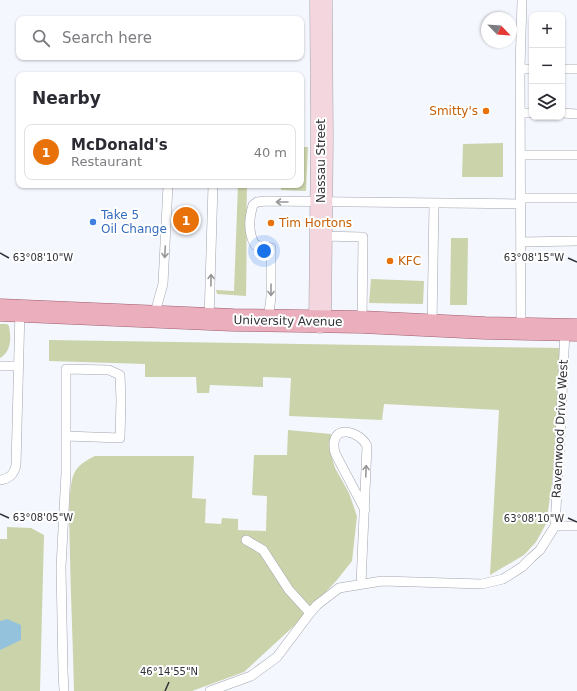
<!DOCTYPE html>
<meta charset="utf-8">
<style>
body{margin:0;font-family:"DejaVu Sans",sans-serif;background:#f2f2f3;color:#2b2b33}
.controls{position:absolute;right:12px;top:12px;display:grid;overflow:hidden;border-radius:8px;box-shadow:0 1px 3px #0004}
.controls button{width:36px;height:36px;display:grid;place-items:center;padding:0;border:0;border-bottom:1px solid #e1e1e2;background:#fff;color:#2b2b33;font:20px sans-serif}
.compass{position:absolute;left:481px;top:12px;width:36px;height:36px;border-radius:50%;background:#fff;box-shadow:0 1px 3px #0004;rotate:115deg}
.you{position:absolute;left:264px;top:251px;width:14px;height:14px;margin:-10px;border:3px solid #fff;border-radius:50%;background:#1a73e8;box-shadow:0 0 0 6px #1a73e833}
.badge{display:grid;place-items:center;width:26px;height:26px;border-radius:50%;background:#0b8043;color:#fff;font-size:13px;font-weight:700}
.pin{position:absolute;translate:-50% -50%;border:2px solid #fff;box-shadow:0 1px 4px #0006}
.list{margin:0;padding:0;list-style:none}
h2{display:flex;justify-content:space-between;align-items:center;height:52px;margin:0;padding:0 16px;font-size:17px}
h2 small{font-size:13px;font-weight:400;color:#7c7c81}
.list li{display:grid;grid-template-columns:26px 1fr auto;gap:12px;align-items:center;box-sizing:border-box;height:56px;margin:0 8px 8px;padding:0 8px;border:1px solid #e1e1e2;border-radius:8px}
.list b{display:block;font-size:15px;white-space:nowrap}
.list p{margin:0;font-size:13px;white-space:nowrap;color:#7c7c81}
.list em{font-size:13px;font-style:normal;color:#7c7c81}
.icon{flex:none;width:22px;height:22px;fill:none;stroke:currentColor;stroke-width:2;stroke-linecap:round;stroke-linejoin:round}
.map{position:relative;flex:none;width:577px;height:691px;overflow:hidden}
.search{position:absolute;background:#fff;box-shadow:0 1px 3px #0004;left:16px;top:16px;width:288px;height:44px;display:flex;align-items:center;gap:10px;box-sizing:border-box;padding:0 14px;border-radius:8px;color:#7c7c81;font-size:15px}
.panel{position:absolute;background:#fff;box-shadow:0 1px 3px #0004;left:16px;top:72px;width:288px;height:116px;border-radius:8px}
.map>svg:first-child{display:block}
.green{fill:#cbd3ab}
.water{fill:#94c2dc}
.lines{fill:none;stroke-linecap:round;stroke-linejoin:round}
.lane-casing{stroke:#a1a4ae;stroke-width:10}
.secondary-casing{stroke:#a1a4ae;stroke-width:23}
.primary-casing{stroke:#a05f70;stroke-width:23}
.lane{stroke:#fff;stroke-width:9}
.secondary{stroke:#f4d6de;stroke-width:22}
.primary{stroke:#eaaebc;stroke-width:22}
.oneway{stroke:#98989a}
.ticks{fill:none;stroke:#303136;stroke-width:1.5}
.food-dot{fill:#e8710a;stroke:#fff;stroke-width:1.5}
.shop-dot{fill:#3f7fe0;stroke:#fff;stroke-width:1.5}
.labels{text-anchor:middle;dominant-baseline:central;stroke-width:4;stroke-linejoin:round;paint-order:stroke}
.food-label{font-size:12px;fill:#c56008;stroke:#fff;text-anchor:start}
.street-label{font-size:12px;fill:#303136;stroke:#fff}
.shop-label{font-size:12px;fill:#366cbe;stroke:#fff;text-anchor:start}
.ticks-label{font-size:10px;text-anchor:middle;fill:#303136;stroke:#fff;stroke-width:4;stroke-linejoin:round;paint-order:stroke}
</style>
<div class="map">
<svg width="577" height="691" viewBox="0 0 577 691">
<rect width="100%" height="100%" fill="#f5f7fe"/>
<!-- green -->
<path class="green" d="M 503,143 L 503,177 L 462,177 L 463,144 Z
M 301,147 L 308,147 L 306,191 L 281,190 L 281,185 L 301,185 Z
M 238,185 L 247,185 C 246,222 247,259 246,296 L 217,294 L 216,290 L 234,291 Z
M 451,238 L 468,238 L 467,305 L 450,305 Z
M 371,279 L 424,281 L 423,304 L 369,303 Z
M 0,324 L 7,324 L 9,326 C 11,337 12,351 0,358 Z
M 49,340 L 562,348 L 552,484 L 546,524 L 536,542 L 524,555 L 490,575 L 499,410 L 384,404 L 382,420 L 289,416 L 291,378 L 263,377 L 263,387 L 210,385 L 209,393 L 197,393 L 196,377 L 145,377 L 145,364 L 49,361 Z
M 288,430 L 331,434 L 330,451 L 335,468 L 349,493 L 357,516 L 352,561 L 337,580 L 295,625 L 244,672 L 192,691 L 74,691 C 73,647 71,603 70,559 C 70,536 67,497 73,476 C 77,465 85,461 95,456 L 194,456 L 192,498 L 206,499 L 205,523 L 221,524 L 222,518 L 238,519 L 238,530 L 266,531 L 267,496 L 252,495 L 254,455 L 287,455 Z
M 7,527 L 31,528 L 44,535 L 40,691 L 0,691 L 0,539 L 7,539 Z"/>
<!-- water -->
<path class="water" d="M 7,619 L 21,625 L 21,640 L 0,650 L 0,621 Z"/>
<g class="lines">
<!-- lane casing -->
<g class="lane-casing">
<path id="lane" d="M 520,69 L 522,0
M 562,69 L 577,69
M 520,113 L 532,113
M 562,113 L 577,114
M 520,155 L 577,155
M 521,198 L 577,198
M 321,236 L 363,237 L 362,322
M 521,242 L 577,241
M 154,316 L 163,284 L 168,185
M 209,319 L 213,185
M 268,321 L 271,297 L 271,248 L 255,245 C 248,233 249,218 253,205 L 257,202 L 266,201 L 521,204
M 432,326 L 434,203
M 521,329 L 520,69 L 532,69
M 0,366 L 19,366
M 0,480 C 10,479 14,474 16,465 L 20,310
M 555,526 L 577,526
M 246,540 L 263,550 L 289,590 L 310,613
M 361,584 L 367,446 C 360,431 333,424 334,446 C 334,449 335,453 336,455 L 365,510
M 64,691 L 63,672 L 61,567 L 66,473 L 66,369 L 109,370 L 120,375 L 121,400 L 120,438 L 66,436
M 210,691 L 251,676 L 277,657 L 310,613 L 317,605 L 339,588 L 382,581 L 482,584 L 503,579 L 522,567 L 531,558 L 540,550 L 555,526 L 560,440 L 565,330"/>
</g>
<!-- secondary casing -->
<g class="secondary-casing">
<path id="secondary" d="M 320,322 L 322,138 L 321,0"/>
</g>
<!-- primary casing -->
<g class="primary-casing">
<path id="primary" d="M 0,310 L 233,320 L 362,322 L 485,328 L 577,330"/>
</g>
<!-- lane -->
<use href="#lane" class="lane"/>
<!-- secondary -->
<use href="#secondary" class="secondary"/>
<!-- primary -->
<use href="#primary" class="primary"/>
</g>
<!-- one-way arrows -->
<defs><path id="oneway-shaft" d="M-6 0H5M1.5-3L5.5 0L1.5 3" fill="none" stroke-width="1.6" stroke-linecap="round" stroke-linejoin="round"/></defs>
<g class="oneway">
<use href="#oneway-shaft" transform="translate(282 202) rotate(-180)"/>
<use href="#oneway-shaft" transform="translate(165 252) rotate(93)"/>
<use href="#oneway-shaft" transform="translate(211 280) rotate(-89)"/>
<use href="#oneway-shaft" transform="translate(271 290) rotate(90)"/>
<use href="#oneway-shaft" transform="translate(366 471) rotate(-88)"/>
</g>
<!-- ticks -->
<path class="ticks" d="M 0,253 L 9,258M 568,258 L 577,262M 0,514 L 9,518M 568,518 L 577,522M 165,691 L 169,682"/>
<!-- markers -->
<g class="food-dot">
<circle cx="486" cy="111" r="4"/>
<circle cx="271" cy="223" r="4"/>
<circle cx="390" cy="261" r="4"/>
</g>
<circle class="shop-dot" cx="93" cy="222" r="4"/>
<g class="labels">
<!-- food labels -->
<g class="food-label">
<text x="478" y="111" text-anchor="end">Smitty's</text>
<text x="279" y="223">Tim Hortons</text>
<text x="398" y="261">KFC</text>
</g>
<!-- street labels -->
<g class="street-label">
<text transform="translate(321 161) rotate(-90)">Nassau Street</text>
<text transform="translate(288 321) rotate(1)">University Avenue</text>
<text transform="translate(560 429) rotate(-87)">Ravenwood Drive West</text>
</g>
<!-- shop labels -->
<g class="shop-label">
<text x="101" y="215">Take 5<tspan x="101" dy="14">Oil Change</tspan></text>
</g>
</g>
<g class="ticks-label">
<text x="43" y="261">63°08'10"W</text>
<text x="534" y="261">63°08'15"W</text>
<text x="43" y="521">63°08'05"W</text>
<text x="534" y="522">63°08'10"W</text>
<text x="169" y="675">46°14'55"N</text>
</g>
</svg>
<div class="controls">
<button>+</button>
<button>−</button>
<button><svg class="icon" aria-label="layers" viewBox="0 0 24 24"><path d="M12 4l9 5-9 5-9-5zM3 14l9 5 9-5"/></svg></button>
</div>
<svg class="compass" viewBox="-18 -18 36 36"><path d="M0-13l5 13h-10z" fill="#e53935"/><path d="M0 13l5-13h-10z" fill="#7c7c81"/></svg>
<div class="you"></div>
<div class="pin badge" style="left:186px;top:220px;background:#e8710a">1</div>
<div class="search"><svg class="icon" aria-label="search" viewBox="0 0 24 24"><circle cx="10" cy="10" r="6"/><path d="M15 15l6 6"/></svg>Search here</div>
<section class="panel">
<h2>Nearby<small></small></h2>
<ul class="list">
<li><span class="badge" style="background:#e8710a">1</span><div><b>McDonald's</b><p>Restaurant</p></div><em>40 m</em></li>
</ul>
</section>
</div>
